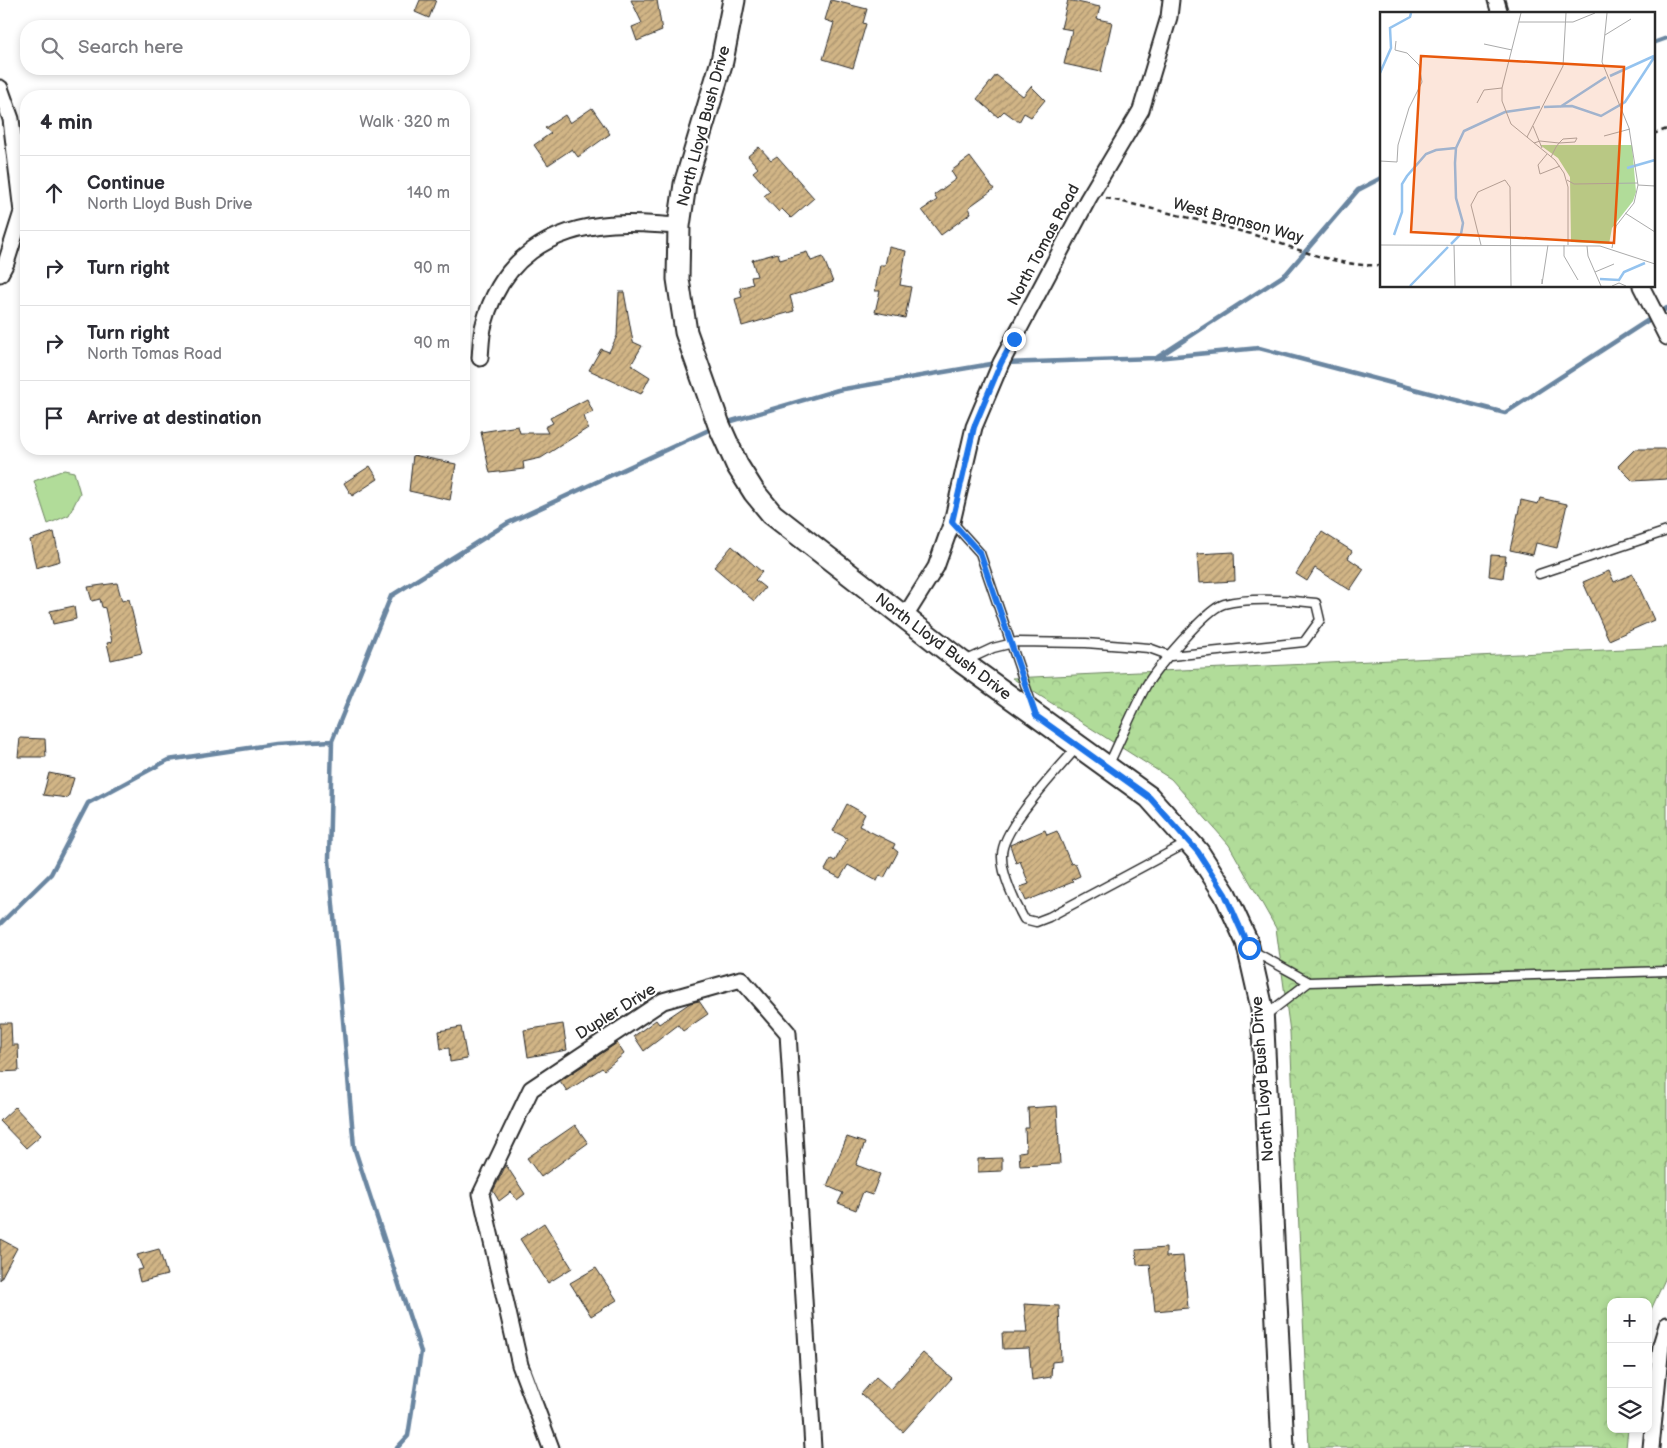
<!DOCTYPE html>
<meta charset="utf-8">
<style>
body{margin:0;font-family:"Balsamiq Sans",sans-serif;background:#f2f2f3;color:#2b2b33}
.controls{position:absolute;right:15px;bottom:15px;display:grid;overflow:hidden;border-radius:10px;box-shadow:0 2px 8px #0003}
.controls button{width:45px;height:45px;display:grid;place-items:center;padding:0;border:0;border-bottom:1px solid #e1e1e2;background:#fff;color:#2b2b33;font:25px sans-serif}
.stop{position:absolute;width:15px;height:15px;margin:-11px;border:4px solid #1a73e8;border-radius:50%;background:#fff}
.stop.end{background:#1a73e8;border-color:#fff;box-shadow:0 1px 5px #0008}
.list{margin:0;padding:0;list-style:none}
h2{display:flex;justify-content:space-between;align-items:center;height:65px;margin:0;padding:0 20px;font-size:21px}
h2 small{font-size:16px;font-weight:400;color:#7c7c81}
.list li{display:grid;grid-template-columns:32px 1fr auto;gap:15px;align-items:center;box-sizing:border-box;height:75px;padding:0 20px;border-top:1px solid #e1e1e2}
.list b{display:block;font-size:19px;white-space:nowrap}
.list p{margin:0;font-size:16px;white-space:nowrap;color:#7c7c81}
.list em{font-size:16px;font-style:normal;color:#7c7c81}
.icon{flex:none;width:28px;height:28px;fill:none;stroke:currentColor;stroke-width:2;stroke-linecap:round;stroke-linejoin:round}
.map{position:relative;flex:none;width:1667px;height:1448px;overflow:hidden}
.search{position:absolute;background:#fff;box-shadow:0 2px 8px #0003;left:20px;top:20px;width:450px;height:55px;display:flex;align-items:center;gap:12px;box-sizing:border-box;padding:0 18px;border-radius:20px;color:#7c7c81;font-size:19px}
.panel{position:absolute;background:#fff;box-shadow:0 2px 8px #0003;left:20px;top:90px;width:450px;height:365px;border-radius:20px}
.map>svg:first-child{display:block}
.park{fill:url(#park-crowns);stroke:#6e8462}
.garden{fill:#b1dc99;stroke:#6e8462}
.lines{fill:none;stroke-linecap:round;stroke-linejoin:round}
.stream{stroke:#6a86a1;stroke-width:4.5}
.building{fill:url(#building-hatch);stroke:#2b2b2b}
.lane-casing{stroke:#2b2b2b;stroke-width:11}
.street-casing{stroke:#2b2b2b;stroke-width:19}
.secondary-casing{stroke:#2b2b2b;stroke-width:25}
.path{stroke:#2b2b2b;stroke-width:2.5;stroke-dasharray:5 4;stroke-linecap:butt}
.lane{stroke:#fff;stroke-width:8}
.street{stroke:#fff;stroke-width:15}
.secondary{stroke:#fff;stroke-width:21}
.route{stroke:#1a73e8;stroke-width:6}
.labels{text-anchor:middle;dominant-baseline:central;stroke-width:4;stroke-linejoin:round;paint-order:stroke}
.street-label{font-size:16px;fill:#2b2b2b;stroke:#fff}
.inset-river{fill:none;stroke:#94c3ef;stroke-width:2.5}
.inset-road{fill:none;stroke:#aaa;stroke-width:1}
.view{fill:#e8590c;fill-opacity:0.15;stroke:#e8590c;stroke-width:2.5}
.inset-edge{fill:none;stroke:#2b2b2b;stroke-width:2.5}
</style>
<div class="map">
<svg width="1667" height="1448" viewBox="0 0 1667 1448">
<defs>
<pattern id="park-crowns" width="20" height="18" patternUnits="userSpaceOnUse" patternTransform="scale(1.25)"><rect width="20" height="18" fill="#b1dc99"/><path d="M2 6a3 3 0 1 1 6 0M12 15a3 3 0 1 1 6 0" fill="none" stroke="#98bd84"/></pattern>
<pattern id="building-hatch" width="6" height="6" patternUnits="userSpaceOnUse" patternTransform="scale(1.25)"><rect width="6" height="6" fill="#d1b586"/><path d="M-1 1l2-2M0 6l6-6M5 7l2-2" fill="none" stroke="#aa936e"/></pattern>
</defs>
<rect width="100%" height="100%" fill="#fff"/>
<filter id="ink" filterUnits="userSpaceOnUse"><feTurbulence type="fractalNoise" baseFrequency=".02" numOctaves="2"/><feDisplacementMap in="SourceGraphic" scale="10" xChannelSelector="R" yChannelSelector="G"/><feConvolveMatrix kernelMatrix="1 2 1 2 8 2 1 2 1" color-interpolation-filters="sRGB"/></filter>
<g filter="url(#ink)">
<!-- park -->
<path class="park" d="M 1667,647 L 1667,1275 L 1648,1316 L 1648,1302 L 1611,1302 L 1611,1429 L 1628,1429 L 1626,1448 L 1309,1448 L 1290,1032 L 1276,928 L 1229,845 L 1171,779 L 1012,678 Z"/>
<!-- garden -->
<path class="garden" d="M 64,470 L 74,472 L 80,493 L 69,515 L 48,524 L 34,481 Z"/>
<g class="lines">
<!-- stream -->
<path class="stream" d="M 1653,43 L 1667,38
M 1158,357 L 1286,274 L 1358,190 L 1381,178
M 1005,363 L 1156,358 L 1259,348 L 1505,413 L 1667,308
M 725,423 L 838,390 L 997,363
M 0,924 L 51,874 L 88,803 L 168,760 L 275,744 L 332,741
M 397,1448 L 408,1436 L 421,1352 L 354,1147 L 329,859 L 332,741 L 391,596 L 508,523 L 713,428"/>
</g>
<!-- building -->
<path class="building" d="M 420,0 L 436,0 L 429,18 L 415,12 Z
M 631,0 L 657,0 L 662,31 L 637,41 L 632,27 L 642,23 Z
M 831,0 L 867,9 L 863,23 L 866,24 L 853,68 L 823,59 L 834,23 L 825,20 Z
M 1068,0 L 1100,7 L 1097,19 L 1112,22 L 1101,72 L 1064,64 L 1072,30 L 1061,28 Z
M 996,75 L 1023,96 L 1031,86 L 1045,100 L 1031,117 L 1024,113 L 1019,122 L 1004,111 L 998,117 L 977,99 Z
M 592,108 L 610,134 L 578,157 L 572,149 L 548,165 L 534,145 L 551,133 L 545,128 L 565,115 L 570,123 Z
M 759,147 L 771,160 L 777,156 L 814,198 L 791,218 L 782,209 L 779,212 L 764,196 L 770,191 L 753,172 L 758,168 L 748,156 Z
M 970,157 L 994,189 L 969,207 L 971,213 L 941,235 L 922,210 L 937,200 L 934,195 L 956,179 L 951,171 Z
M 889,247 L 906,251 L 900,285 L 911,287 L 905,318 L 875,312 L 880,291 L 875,291 L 880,265 L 885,265 Z
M 807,252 L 811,261 L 823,257 L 833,282 L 790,296 L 794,311 L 742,326 L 735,299 L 742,297 L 740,288 L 753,284 L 751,277 L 757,276 L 752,260 L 778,253 L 780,260 Z
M 619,292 L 624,292 L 633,342 L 642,346 L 631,365 L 650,377 L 641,394 L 589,370 L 601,349 L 609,352 L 617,336 Z
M 587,399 L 593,412 L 584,416 L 588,428 L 541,458 L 523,462 L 524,469 L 490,473 L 481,432 L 518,426 L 520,433 L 548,433 L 545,427 L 553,423 L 550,418 Z
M 1635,449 L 1667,449 L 1667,479 L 1633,481 L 1618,466 Z
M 413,455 L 456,464 L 450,500 L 409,491 Z
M 370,466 L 378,479 L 352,496 L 344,483 Z
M 1540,498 L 1567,504 L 1557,548 L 1536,543 L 1533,555 L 1510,550 L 1521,500 L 1538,504 Z
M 54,532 L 60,561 L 36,568 L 30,540 Z
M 1322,532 L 1352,551 L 1348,558 L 1364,569 L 1350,590 L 1315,568 L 1307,581 L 1296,574 Z
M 732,546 L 762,572 L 755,580 L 765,588 L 754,601 L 714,567 Z
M 1234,552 L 1235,581 L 1199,583 L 1197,554 Z
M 1491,555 L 1506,556 L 1503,578 L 1489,576 Z
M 1609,571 L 1614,582 L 1633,574 L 1654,620 L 1609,640 L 1583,582 Z
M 117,583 L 122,601 L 129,599 L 142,653 L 111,660 L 107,643 L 112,642 L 105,608 L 102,607 L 100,599 L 92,601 L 88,587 Z
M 74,606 L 76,619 L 53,624 L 50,611 Z
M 20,738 L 45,739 L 46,757 L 18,757 Z
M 49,773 L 74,778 L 68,798 L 43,795 Z
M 847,804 L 865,814 L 859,826 L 895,844 L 893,848 L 898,852 L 884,878 L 880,875 L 877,881 L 848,865 L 840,878 L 825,870 L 831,859 L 835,861 L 847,838 L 833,831 Z
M 1045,830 L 1047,835 L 1057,831 L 1071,864 L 1075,863 L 1080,876 L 1071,880 L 1073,882 L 1026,901 L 1020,887 L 1029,884 L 1020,861 L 1016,863 L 1010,845 Z
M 699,1001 L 708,1014 L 683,1031 L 678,1025 L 644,1051 L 634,1036 L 656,1020 L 659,1024 L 690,1003 Z
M 0,1023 L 11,1023 L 12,1045 L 18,1045 L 19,1071 L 0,1072 Z
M 563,1024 L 567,1050 L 528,1057 L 524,1030 Z
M 461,1027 L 467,1059 L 450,1062 L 449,1048 L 441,1049 L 439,1031 Z
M 617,1043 L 624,1054 L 604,1070 L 602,1068 L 567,1091 L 560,1081 Z
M 1057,1106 L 1060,1164 L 1020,1166 L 1019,1152 L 1026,1151 L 1025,1128 L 1029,1128 L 1028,1108 Z
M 15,1107 L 41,1135 L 26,1148 L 0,1121 Z
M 575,1125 L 588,1143 L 541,1177 L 527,1158 Z
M 847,1137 L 865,1143 L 856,1165 L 880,1174 L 872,1195 L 863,1192 L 856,1210 L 838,1203 L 843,1193 L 827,1186 Z
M 1002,1158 L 1002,1171 L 978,1172 L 978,1159 Z
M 506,1165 L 525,1194 L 517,1200 L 511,1192 L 499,1201 L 493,1191 Z
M 544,1223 L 572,1268 L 548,1283 L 520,1239 Z
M 0,1239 L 17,1248 L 0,1280 Z
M 1166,1248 L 1166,1257 L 1183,1256 L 1188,1308 L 1155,1311 L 1150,1264 L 1137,1265 L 1136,1250 Z
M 159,1249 L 167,1275 L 140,1282 L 137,1270 L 143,1269 L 137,1255 Z
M 596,1268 L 617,1300 L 591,1316 L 570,1283 Z
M 1024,1304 L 1059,1306 L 1061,1361 L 1052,1362 L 1051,1377 L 1032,1380 L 1029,1348 L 1003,1349 L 1002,1333 L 1027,1333 Z
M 923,1353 L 952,1378 L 903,1432 L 861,1394 L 876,1377 L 890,1389 Z"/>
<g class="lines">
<!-- lane casing -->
<g class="lane-casing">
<path id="lane" d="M 952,522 L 980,553 L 1032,705
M 1539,574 L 1667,531
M 965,661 L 993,648 L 1017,642 L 1086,643 L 1149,648 L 1171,656 L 1304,642 L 1320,620 L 1316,603 C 1290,600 1250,597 1224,604 C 1206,609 1156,669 1146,686 C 1132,712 1121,739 1108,766
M 1078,746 C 1059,769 1002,827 1002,855 C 1001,873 1015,903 1024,919 L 1036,922 L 1049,917 L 1187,843
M 1253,951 L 1309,982 L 1667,971
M 1266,1015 L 1309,982"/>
</g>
<!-- street casing -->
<g class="street-casing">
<path id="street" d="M 1496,0 L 1500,14
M 0,88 L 11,119 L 22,212 L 6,263 L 0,274
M 1641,286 L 1667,337
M 480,358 C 481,347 481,334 484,324 C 501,259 550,228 613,224 C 635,222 657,225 679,226
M 904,618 L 936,567 L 952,522 L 974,427 L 1001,363 L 1088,199 L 1141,110 L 1169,17 L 1171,0
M 551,1448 L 520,1365 L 481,1194 L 531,1089 L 663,1001 L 741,979 L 788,1033 L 813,1448
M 1651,1448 L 1661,1345 L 1667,1325"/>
</g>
<!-- secondary casing -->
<g class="secondary-casing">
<path id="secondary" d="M 734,0 L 722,61 L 685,184 L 679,226 L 678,279 L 686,332 L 719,425 L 737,465 L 754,492 L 772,514 L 962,662 L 1149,797 L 1198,852 L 1225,894 L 1247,942 L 1262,1008 L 1283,1448"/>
</g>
<!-- path -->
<path class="path" d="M 1653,134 L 1667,129
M 1106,198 C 1154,209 1203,221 1251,234 C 1292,246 1337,268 1381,265"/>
<!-- lane -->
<use href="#lane" class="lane"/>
<!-- street -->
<use href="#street" class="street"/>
<!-- secondary -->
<use href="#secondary" class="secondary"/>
</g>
</g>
<g class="lines" filter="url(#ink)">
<!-- route -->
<path class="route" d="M 1014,339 L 1001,363 L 974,427 L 952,522 L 980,553 L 1036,716 L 1149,797 L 1198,852 L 1225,894 L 1249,948"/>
</g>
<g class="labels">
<!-- street labels -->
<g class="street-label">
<text transform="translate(704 126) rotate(-75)">North Lloyd Bush Drive</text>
<text transform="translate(1238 221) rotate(15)">West Branson Way</text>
<text transform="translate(1044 245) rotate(-62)">North Tomas Road</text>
<text transform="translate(943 647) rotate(37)">North Lloyd Bush Drive</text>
<text transform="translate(616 1012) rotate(-32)">Dupler Drive</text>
<text transform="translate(1263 1079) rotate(-94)">North Lloyd Bush Drive</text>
</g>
</g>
<!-- overview -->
<g transform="translate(1380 12)">
<rect width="275" height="275" fill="#fff"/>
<path d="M 160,133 L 252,133 L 256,180 L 253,189 L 232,216 L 229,232 L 191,230 L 190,165 L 178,146 Z" fill="#b1dc99"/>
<path class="inset-river" d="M 0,61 L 11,36 L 10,16 L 30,5 L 31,1M 230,64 L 274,44M 164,95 L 192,94 L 221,104 L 245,90 L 275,44M 180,95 L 226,65M 247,156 L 275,148M 14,223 L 22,200 L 22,172 L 27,164 L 46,142 L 56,138 L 76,136M 71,232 L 81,222 L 83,211 L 76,186 L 75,151 L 76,136 L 84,119 L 125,100 L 160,95M 220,267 L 239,268 L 244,260 L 265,251M 30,274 L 68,235"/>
<path class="inset-road" d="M 141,1 L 122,76 L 122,89 L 131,112 L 175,148 L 184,161 L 188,175 L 188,233M 227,1 L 222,50 L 249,116 L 258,173 L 254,191 L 236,214 L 232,236M 139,10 L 193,10 L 215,1M 225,23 L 251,7M 104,32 L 132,38M 97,91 L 104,78 L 122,76M 153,114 L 162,136M 224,124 L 250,117M 147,125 L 183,54 L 186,1M 154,131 L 160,129 L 179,131 L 195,130 L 197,126 L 183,127 L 179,131 L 176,135 L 171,145M 167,142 L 158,153 L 160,162 L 180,154M 0,149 L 17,150 L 18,133 L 29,96 L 42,70 L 39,53 L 27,41 L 15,38 L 16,29M 187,168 L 194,172 L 258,171M 258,173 L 275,174M 245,201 L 275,220M 0,233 L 220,234 L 275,252M 74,233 L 75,274M 101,233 L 91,193 L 98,180 L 125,168 L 130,175 L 131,274M 184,233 L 184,244 L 198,268M 207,234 L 208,244 L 221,274M 215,260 L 234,252M 162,267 L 162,272 L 168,233M 232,274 L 239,271 L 246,274"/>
<path class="view" d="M 41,44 L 244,55 L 234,231 L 31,220 Z"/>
<rect width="275" height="275" class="inset-edge"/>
</g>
</svg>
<div class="controls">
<button>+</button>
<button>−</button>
<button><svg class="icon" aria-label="layers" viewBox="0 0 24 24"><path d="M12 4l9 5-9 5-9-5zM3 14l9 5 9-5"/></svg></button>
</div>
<div class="stop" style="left:1249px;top:948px"></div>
<div class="stop end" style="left:1014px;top:339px"></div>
<div class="search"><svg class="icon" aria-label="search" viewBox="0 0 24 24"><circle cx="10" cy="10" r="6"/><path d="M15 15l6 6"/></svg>Search here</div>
<section class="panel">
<h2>4 min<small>Walk · 320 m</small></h2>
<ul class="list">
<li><svg class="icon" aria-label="ahead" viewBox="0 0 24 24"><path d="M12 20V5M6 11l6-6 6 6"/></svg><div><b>Continue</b><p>North Lloyd Bush Drive</p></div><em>140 m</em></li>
<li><svg class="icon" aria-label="right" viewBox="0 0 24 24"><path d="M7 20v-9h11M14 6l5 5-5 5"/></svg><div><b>Turn right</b></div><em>90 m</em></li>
<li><svg class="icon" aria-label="right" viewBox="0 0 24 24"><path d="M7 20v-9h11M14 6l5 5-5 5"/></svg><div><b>Turn right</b><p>North Tomas Road</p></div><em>90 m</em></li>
<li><svg class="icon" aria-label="arrive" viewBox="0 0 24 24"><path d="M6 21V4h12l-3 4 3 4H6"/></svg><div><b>Arrive at destination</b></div></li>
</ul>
</section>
</div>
